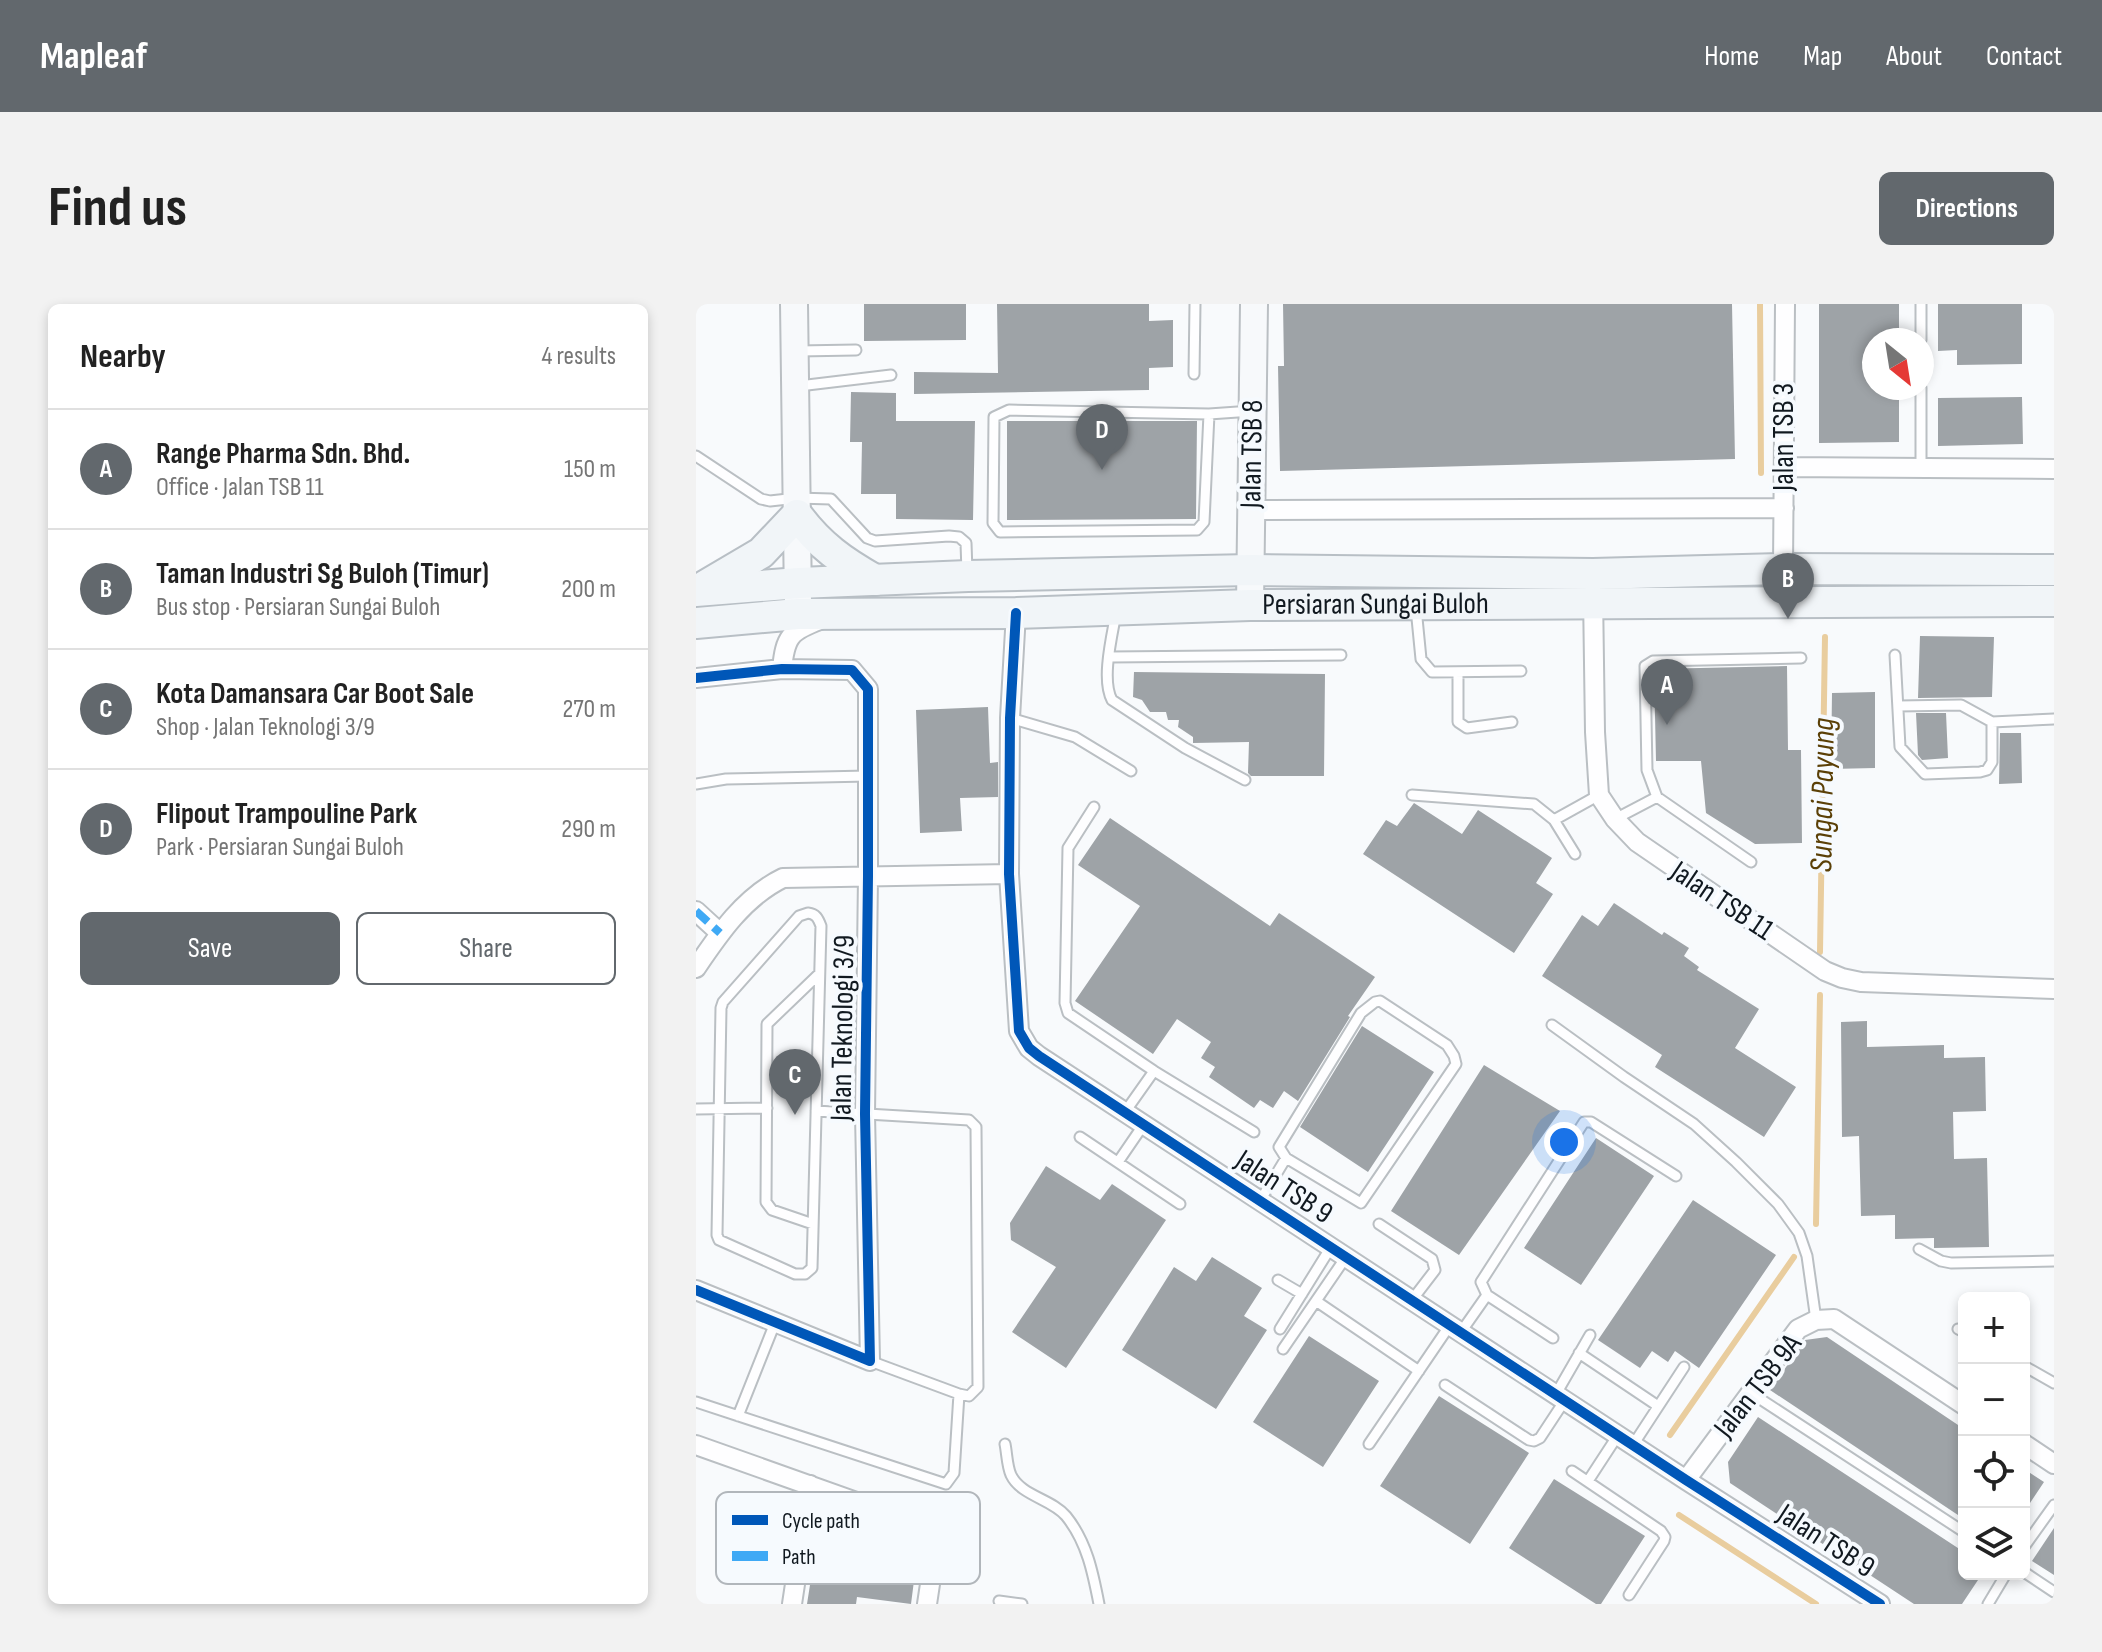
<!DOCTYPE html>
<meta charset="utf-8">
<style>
body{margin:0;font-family:"Sofia Sans Condensed",sans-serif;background:#f2f2f2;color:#222}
.controls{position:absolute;right:24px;bottom:24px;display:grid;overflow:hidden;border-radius:12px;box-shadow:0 4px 12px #0003}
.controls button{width:72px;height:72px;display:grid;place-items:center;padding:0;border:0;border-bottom:2px solid #e0e0e0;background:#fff;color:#222;font:40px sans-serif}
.compass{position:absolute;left:1166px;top:24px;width:72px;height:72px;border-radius:50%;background:#fff;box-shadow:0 4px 12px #0003;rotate:150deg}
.you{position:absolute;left:868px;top:838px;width:28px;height:28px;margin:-20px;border:6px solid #fff;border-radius:50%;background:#1a73e8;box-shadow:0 0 0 12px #1a73e833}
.badge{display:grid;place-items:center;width:52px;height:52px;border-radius:50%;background:#62686d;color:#fff;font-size:26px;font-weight:700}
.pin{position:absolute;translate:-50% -66px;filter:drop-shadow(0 2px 4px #0008)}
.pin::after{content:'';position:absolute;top:42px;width:28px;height:24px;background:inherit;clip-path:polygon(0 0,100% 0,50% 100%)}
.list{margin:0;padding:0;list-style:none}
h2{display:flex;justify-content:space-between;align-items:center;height:104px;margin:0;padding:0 32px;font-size:34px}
h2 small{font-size:26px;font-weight:400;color:#767676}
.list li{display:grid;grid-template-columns:52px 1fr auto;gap:24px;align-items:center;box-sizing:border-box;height:120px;padding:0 32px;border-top:2px solid #e0e0e0}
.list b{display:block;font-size:30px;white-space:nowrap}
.list p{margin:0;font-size:26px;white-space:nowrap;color:#767676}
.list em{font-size:26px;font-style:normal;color:#767676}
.actions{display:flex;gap:16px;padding:24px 32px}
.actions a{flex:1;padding:18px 0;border:2px solid #62686d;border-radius:12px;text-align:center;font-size:28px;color:#62686d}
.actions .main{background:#62686d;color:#fff}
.icon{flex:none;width:44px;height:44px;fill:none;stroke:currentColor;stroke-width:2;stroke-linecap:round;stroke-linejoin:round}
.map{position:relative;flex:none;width:1358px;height:1300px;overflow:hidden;border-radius:12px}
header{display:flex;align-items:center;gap:48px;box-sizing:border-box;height:112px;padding:0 40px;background:#62686d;color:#fff}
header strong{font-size:38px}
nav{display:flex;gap:44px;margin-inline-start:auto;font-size:28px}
.intro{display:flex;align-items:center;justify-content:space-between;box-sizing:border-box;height:192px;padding:0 48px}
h1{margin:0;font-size:56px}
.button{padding:20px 36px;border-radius:12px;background:#62686d;color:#fff;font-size:28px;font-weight:700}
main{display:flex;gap:48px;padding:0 48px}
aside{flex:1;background:#fff;border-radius:12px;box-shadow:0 4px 12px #0003}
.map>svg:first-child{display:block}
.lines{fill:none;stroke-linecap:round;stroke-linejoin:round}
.stream{stroke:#e9cd9e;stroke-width:6}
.building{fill:#9ea3a7}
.lane-casing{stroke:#babfc3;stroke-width:13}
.street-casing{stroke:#babfc3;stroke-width:22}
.secondary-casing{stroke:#babfc3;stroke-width:30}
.primary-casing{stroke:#b8bfc5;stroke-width:34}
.lane{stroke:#fefeff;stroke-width:9}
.street{stroke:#fefeff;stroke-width:18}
.secondary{stroke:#f7f9fb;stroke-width:26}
.primary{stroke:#f1f5f8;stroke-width:30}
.quiet{stroke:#3fa9f5;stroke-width:8;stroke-dasharray:16 8;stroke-linecap:butt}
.cycleway-casing{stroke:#f6fafe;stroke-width:15}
.cycleway{stroke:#0057b8;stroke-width:10}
.labels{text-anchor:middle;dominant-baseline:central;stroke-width:8;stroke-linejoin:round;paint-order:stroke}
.street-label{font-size:30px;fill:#111920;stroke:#f6fafe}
.water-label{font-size:32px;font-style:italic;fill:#5b4007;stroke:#f6fafe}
.key{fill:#f6fafe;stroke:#b1b6bb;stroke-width:2}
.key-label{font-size:22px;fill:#111920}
</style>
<header>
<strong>Mapleaf</strong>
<nav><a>Home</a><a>Map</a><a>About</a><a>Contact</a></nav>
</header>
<div class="intro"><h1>Find us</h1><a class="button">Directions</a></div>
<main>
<aside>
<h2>Nearby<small>4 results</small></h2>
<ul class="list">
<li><span class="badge">A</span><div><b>Range Pharma Sdn. Bhd.</b><p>Office · Jalan TSB 11</p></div><em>150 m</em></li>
<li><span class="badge">B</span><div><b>Taman Industri Sg Buloh (Timur)</b><p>Bus stop · Persiaran Sungai Buloh</p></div><em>200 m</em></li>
<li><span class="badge">C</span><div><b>Kota Damansara Car Boot Sale</b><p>Shop · Jalan Teknologi 3/9</p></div><em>270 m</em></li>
<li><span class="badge">D</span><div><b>Flipout Trampouline Park</b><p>Park · Persiaran Sungai Buloh</p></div><em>290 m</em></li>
</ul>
<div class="actions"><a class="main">Save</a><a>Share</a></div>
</aside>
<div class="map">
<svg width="1358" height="1300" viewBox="0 0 1358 1300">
<rect width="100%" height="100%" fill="#f8fafc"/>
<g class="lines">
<!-- stream -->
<path class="stream" d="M 1064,0 L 1065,169
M 1124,648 L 1129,333
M 1120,920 L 1124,691
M 974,1131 L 1098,953
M 983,1211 L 1120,1300"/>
</g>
<!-- building -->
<path class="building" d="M 168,0 L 270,0 L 270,36 L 168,37 Z
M 301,0 L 453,0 L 453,17 L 477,16 L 477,63 L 453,64 L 453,86 L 218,90 L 218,68 L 302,69 Z
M 587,0 L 1036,0 L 1039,155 L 584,167 L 582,62 L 588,62 Z
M 1123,0 L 1203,0 L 1203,36 L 1178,36 L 1178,84 L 1203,84 L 1203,138 L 1123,139 Z
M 1242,0 L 1326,0 L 1326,60 L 1261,61 L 1261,46 L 1242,47 Z
M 155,88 L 200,89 L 200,117 L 279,117 L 277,216 L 200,215 L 200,190 L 165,190 L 166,138 L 154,138 Z
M 1326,93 L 1327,140 L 1242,142 L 1242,94 Z
M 311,117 L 501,117 L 500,215 L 311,216 Z
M 1224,332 L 1298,333 L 1296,393 L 1222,394 Z
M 1091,362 L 1092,446 L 1105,446 L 1106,539 L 1059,540 L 1010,509 L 1005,457 L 960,457 L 958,365 Z
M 438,368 L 629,370 L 628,472 L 555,472 L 552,469 L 553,438 L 497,439 L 497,433 L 482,423 L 483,416 L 472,416 L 470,408 L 454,408 L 446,396 L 437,393 Z
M 1179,388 L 1179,464 L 1135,465 L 1136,389 Z
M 292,403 L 294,459 L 302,458 L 302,493 L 264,494 L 266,527 L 224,529 L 220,406 Z
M 1220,409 L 1250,409 L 1252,454 L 1226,456 L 1222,451 Z
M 1304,429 L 1325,429 L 1326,479 L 1303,480 Z
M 718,499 L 766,530 L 782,506 L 856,554 L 840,579 L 857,590 L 818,649 L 667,550 L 690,516 L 701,522 Z
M 414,514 L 574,622 L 583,609 L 679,673 L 652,712 L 654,713 L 602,797 L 588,787 L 577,804 L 564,796 L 558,804 L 513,773 L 519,763 L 505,754 L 515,738 L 481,715 L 457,750 L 379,697 L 444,602 L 382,561 Z
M 918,599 L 966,631 L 968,628 L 993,644 L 988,652 L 1003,663 L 1001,666 L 1063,705 L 1039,744 L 1100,783 L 1068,833 L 959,763 L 966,751 L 846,672 L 886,611 L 902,622 Z
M 1171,717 L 1171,743 L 1248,741 L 1248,754 L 1289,753 L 1290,807 L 1257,808 L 1258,855 L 1291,854 L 1293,943 L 1238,944 L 1238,934 L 1199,935 L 1199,911 L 1165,912 L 1163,832 L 1146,833 L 1145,718 Z
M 666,722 L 738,768 L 672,868 L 604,823 Z
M 788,761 L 864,807 L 763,951 L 695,907 Z
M 900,834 L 958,872 L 885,981 L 828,944 Z
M 350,862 L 404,896 L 416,880 L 470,916 L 370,1064 L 316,1028 L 360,963 L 315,936 L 314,919 Z
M 997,896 L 1080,951 L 1003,1064 L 979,1047 L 972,1058 L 956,1047 L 944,1064 L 902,1036 Z
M 516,953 L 566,984 L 548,1012 L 571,1026 L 520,1105 L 426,1046 L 478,963 L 500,977 Z
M 613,1032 L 683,1077 L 627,1163 L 557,1118 Z
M 1131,1033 L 1268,1125 L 1268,1215 L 1074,1086 L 1109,1036 Z
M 743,1092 L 833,1149 L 774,1240 L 684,1182 Z
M 1062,1113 L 1268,1248 L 1268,1270 L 1286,1270 L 1266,1300 L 1218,1300 L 1034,1179 L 1032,1158 Z
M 1328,1165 L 1348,1178 L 1328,1208 Z
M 858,1175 L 949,1232 L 905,1300 L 900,1300 L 813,1244 Z
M 151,1208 L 181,1218 L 178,1233 L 223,1238 L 215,1300 L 161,1293 L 160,1300 L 111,1300 L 119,1249 L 124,1250 L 130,1227 L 148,1228 Z
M 1358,1224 L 1358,1271 L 1336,1257 Z"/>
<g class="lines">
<!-- lane casing -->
<g class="lane-casing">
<path id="lane" d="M 1225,36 L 1225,0
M 102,47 L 160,46
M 498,70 L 499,0
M 103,82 L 195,71
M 513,110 L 508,218 L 501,226 L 304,228 L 297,219 L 298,113 L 313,106 L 513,110 L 556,107
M 0,152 L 65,195 L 74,197 L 101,194 L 135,195 L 171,234 L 179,237 L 253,232 L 263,233 L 270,239 L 271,268
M 1225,164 L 1225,84
M 720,304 L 725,355 L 736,368 L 825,367
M 420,309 C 416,332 405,376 416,396 L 489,444 L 549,476
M 1199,351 L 1204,443 L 1229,470 L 1284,468 L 1291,466 L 1296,458 L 1296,418
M 414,353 L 645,351
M 762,368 L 762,418 L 771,424 L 816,418
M 1202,402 L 1265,401 L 1296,418 L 1358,415
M 314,414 L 379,433 L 435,467
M 0,480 L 30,475 L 172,472
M 716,491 L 838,500 L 858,516 L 879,550
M 398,503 L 372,544 L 369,699 L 372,709 L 458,767 L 558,828
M 919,515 L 961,493
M 858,516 L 903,491
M 1055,558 L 961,493 L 951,466 L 949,362 L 957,357 L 1105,354
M 112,609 C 120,610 122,614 125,622 L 116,964 L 109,970 L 99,970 L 23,936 L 21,931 L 25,704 L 27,698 L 103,612 Z
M 684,697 L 751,741 L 758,752 L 760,760 L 665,899 L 590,854 L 583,843 L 665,709 L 679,698 Z
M 856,721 L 928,773 L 998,820 L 1040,858 L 1082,900 L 1103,929 L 1111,952 L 1120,1016
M 0,805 L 71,804
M 120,807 L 273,816 L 280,823 L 282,1083 L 273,1092 L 263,1090 L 174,1057
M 429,808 L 458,767
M 384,833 L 484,900
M 422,858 L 448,820
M 564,897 L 590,854
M 117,920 L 76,906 L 70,898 L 71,720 L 123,670
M 683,920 L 736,955 L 739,966 L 716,996
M 1223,945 L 1245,957 L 1255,959 L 1358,957
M 582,976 L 606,990
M 620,997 L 723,1067
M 584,1025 L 635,943
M 1262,1025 L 1268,1028
M 765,1028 L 791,991
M 857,1034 L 791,991 L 785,978 L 888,818 L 895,818 L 980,872
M 587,1045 L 650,953
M 883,1049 L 962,1102
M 1328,1062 L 1358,1079
M 749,1081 L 833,1136 L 838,1137 L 844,1134 L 869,1096
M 1055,1089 L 1268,1228
M 860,1090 L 894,1031
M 0,1098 L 250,1180 L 258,1169 L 263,1090
M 42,1112 L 79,1019
M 309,1140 C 311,1150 311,1162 315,1171 C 325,1192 356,1195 370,1212 C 391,1238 397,1269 403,1300
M 673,1140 L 754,1021
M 937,1141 L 988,1063
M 876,1167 L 965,1227 L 969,1233 L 968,1237 L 933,1291
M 892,1177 L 922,1131
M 1328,1243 L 1358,1201
M 1328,1268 L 1358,1288
M 303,1297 L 326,1300
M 1292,1300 L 1310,1270"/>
</g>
<!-- street casing -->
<g class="street-casing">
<path id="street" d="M 1088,163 L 1358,165
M 555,206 L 1088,204
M 1087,265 L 1089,0
M 897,290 L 899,428 L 903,491 L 919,515 L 941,538 L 1129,667 L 1146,674 L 1165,678 L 1358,685
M 320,309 L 314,414 L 313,570 L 323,727 L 333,744 L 343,752 L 990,1176 L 1184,1300
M 86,365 C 89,333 94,327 124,316
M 0,374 L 86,365 L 156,366 L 172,385 L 172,572 L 169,810 L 174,1057 L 0,986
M 0,607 L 24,629
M 0,664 C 23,630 48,593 87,574 L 313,570
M 1328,1140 L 1358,1160
M 0,1141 L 242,1227 L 231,1300
M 990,1176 L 1102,1025 L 1120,1016 L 1138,1015 L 1268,1101
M 96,1300 L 114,1181"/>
</g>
<!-- secondary casing -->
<g class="secondary-casing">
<path id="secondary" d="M 98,0 L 102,298
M 554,301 L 558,0"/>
</g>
<!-- primary casing -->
<g class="primary-casing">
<g id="primary">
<path d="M 9,282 L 65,249 L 101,211 C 124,242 147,258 179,276"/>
<path d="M 0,287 L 103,279 L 272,272 L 554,266 L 897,270 L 1087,265 L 1358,266"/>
<path id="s1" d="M 0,319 L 102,310 L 320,309 L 554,301 L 1358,297"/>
</g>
</g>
<!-- lane -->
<use href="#lane" class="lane"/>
<!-- street -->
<use href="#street" class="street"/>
<!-- secondary -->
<use href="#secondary" class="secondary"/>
<!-- primary -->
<use href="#primary" class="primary"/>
<!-- quiet -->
<path class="quiet" d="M 0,607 L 24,629"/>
<!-- cycleway casing -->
<g class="cycleway-casing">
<path id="cycleway" d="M 320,309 L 314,414 L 313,570 L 323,727 L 333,744 L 343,752 L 990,1176 L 1184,1300
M 0,374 L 86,365 L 156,366 L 172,385 L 172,572 L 169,810 L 174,1057 L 0,986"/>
</g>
<!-- cycleway -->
<use href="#cycleway" class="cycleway"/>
</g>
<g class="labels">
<!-- street labels -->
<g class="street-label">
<text transform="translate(1088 133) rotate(-90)">Jalan TSB 3</text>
<text transform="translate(556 150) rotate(-89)">Jalan TSB 8</text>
<text stroke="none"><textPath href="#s1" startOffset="680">Persiaran Sungai Buloh</textPath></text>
<text transform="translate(1026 597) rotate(34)">Jalan TSB 11</text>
<text transform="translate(147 724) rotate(-89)">Jalan Teknologi 3/9</text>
<text transform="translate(588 883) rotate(33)">Jalan TSB 9</text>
<text transform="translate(1062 1082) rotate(-52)">Jalan TSB 9A</text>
<text transform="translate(1130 1237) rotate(33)">Jalan TSB 9</text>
</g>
<!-- water labels -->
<g class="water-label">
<text transform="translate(1127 491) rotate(-89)">Sungai Payung</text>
</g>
</g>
<!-- legend -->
<rect x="20" y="1188" width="264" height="92" rx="12" class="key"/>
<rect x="36" y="1211" width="36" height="10" fill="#0057b8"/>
<rect x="36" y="1247" width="36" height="10" fill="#3fa9f5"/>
<g class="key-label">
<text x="86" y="1224">Cycle path</text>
<text x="86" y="1260">Path</text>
</g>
</svg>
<div class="controls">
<button>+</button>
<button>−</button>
<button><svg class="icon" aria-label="locate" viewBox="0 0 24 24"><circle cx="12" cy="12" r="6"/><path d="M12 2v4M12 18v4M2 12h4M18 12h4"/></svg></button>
<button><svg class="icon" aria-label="layers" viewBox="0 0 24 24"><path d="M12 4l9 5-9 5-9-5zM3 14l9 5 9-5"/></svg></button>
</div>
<svg class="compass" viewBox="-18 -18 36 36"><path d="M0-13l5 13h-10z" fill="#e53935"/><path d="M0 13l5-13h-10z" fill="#767676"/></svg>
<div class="you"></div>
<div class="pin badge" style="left:971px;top:421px">A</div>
<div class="pin badge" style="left:1092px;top:315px">B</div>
<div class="pin badge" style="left:99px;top:811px">C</div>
<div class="pin badge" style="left:406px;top:166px">D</div>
</div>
</main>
